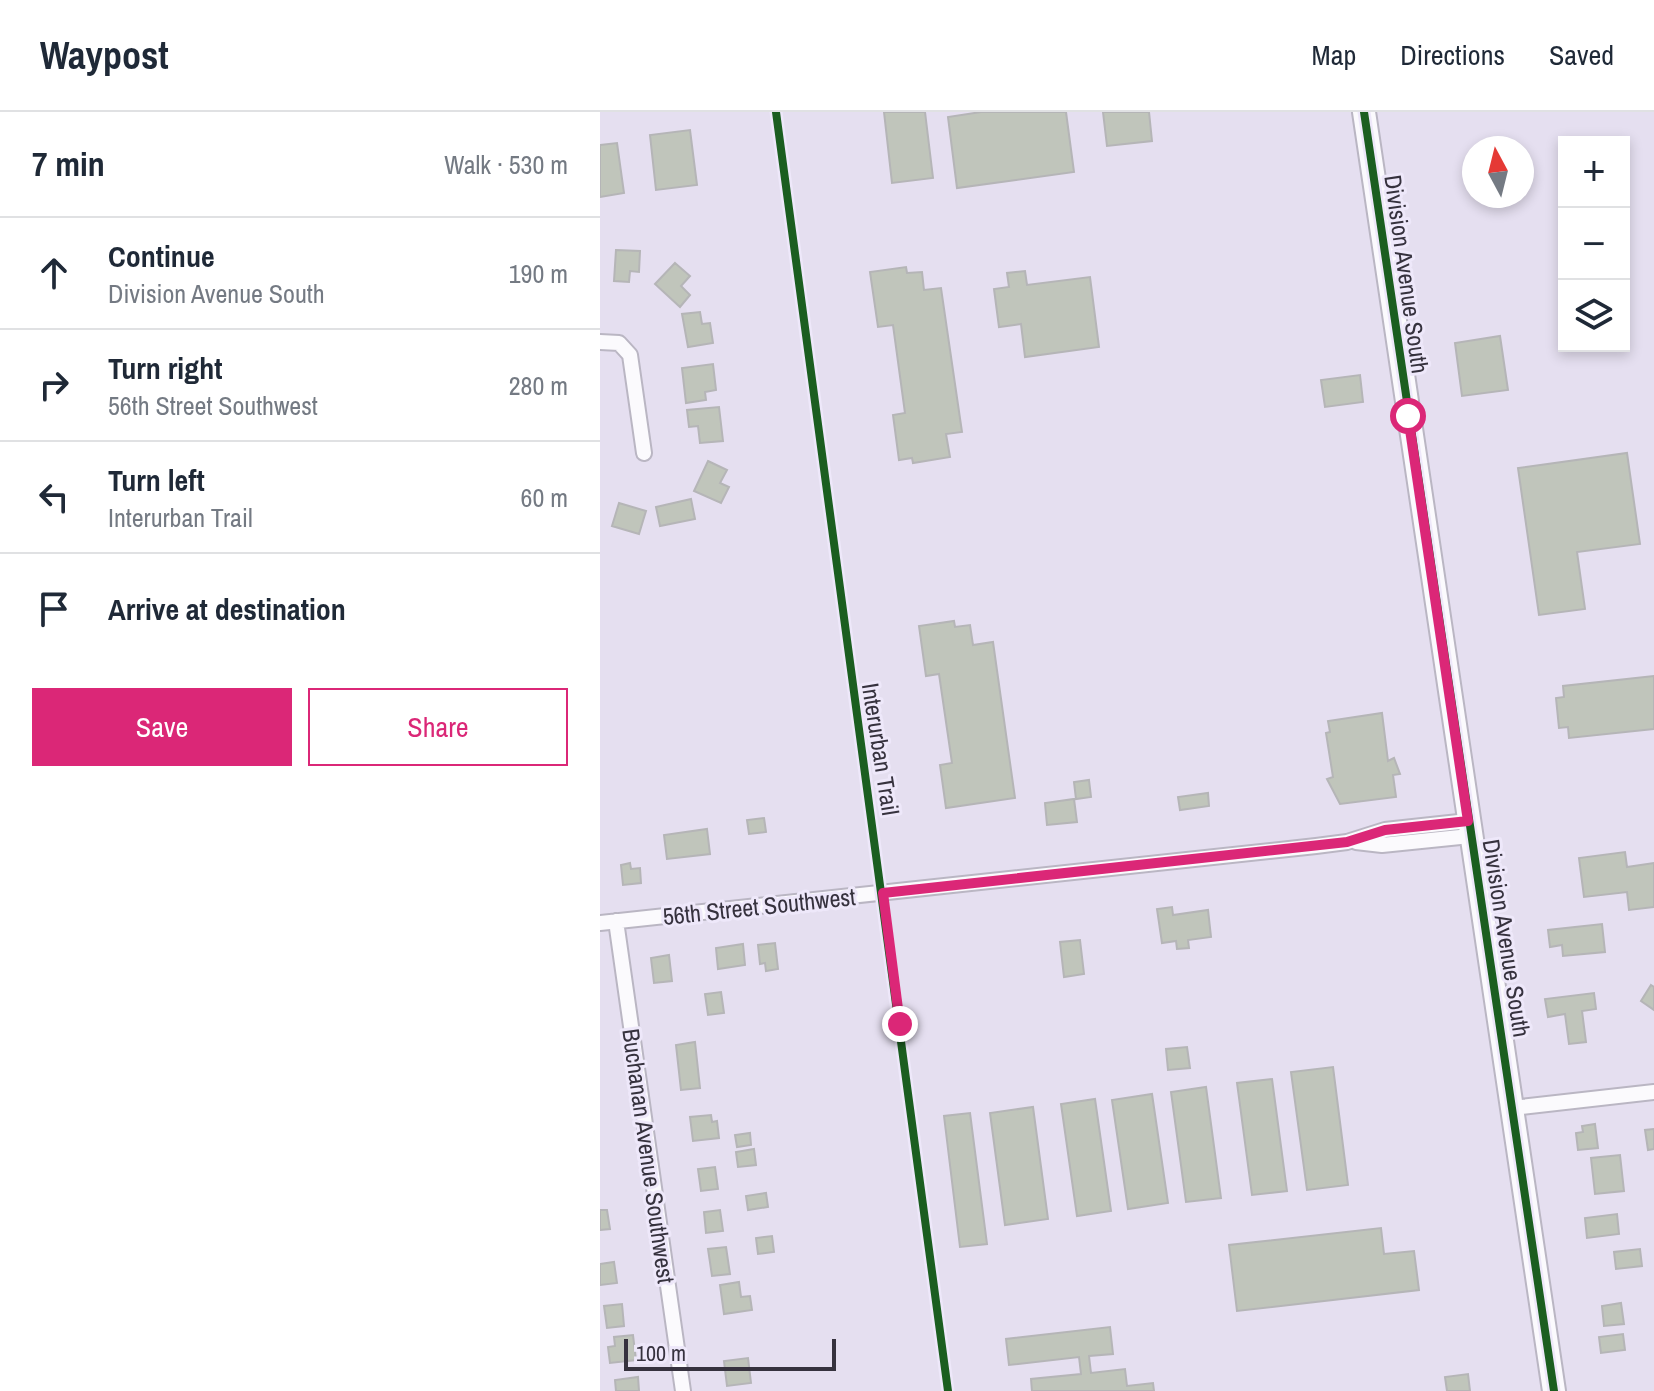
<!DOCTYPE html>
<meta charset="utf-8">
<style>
body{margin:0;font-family:"Archivo Narrow",sans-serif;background:#f6f6f7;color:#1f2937}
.controls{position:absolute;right:24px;top:24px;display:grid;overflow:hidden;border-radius:0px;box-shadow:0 4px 12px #0003}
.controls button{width:72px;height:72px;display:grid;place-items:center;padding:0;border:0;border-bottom:2px solid #e0e1e3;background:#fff;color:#1f2937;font:40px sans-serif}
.compass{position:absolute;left:862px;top:24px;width:72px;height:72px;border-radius:50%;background:#fff;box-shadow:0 4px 12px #0003;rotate:353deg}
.scale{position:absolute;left:24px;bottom:20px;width:212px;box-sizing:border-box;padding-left:8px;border:4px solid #36323e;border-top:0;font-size:22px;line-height:28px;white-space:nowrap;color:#36323e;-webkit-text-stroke:6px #eee8fa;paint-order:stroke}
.stop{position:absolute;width:24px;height:24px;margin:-18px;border:6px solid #db2777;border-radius:50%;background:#fff}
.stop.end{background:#db2777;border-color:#fff;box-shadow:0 2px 8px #0008}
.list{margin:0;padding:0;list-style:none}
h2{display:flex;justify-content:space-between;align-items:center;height:104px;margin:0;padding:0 32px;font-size:34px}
h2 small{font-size:26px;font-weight:400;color:#747a83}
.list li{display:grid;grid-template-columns:52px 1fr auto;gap:24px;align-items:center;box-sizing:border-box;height:112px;padding:0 32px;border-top:2px solid #e0e1e3}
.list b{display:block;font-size:30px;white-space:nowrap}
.list p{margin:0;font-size:26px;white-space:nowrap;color:#747a83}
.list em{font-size:26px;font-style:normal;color:#747a83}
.actions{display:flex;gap:16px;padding:24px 32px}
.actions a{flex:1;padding:18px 0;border:2px solid #db2777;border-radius:0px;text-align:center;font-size:28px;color:#db2777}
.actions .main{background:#db2777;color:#fff}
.icon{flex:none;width:44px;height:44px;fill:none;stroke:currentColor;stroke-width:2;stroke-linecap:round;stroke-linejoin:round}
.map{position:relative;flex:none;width:1054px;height:1279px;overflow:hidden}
header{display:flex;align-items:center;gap:48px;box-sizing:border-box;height:112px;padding:0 40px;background:#fff;border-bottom:2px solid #e0e1e3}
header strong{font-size:38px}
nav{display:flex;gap:44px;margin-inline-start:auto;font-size:28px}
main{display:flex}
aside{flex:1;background:#fff}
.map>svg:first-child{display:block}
.building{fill:#c0c5bb;stroke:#b5b5b7;stroke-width:2}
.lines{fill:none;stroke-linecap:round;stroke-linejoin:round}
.minor-casing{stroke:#bab6c3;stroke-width:18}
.primary-casing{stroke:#bab6c3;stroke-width:26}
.minor{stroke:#fbfafd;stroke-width:14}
.primary{stroke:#fbfafd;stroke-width:22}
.cycleway-casing{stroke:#eee8fa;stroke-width:13}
.cycleway{stroke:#1b5e20;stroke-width:8}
.route{stroke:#db2777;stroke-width:10}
.labels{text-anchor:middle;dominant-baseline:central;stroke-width:6;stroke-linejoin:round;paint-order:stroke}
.street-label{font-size:24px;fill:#36323e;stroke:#eee8fa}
</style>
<header>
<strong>Waypost</strong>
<nav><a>Map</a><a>Directions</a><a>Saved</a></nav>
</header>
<main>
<aside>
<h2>7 min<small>Walk · 530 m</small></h2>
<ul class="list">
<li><svg class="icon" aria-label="ahead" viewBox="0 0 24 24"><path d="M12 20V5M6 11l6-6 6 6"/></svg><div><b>Continue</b><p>Division Avenue South</p></div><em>190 m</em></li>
<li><svg class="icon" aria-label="right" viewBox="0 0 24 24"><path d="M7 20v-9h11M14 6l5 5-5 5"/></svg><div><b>Turn right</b><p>56th Street Southwest</p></div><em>280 m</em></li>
<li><svg class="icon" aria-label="left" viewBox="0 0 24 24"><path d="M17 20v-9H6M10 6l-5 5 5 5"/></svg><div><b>Turn left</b><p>Interurban Trail</p></div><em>60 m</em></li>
<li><svg class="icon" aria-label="arrive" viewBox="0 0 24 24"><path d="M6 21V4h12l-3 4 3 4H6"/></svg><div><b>Arrive at destination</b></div></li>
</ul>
<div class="actions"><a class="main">Save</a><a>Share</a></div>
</aside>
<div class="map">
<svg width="1054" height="1279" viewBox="0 0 1054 1279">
<rect width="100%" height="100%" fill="#e5dff0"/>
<!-- building -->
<path class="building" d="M 284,0 L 325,0 L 333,66 L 292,71 Z
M 381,0 L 466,0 L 474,60 L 357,76 L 348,5 Z
M 503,0 L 549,0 L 552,29 L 507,34 Z
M 90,18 L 97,73 L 56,78 L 50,23 Z
M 17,31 L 24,81 L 0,85 L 0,33 Z
M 16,138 L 40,139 L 39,160 L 30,159 L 29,170 L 14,169 Z
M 75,151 L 90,164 L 81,174 L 90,183 L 80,195 L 55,172 Z
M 306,155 L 307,161 L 322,160 L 324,178 L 341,176 L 362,320 L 346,322 L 350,345 L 313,351 L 312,346 L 299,348 L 293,303 L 305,301 L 293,213 L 278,215 L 270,160 Z
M 425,159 L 427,173 L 490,165 L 499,235 L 425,245 L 421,212 L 399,215 L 394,177 L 409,175 L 407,161 Z
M 100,200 L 102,212 L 110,211 L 113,231 L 88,235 L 82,202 Z
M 900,224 L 908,278 L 862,284 L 855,231 Z
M 113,252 L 116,278 L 105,280 L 106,288 L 86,291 L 82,256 Z
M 760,263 L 763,290 L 725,295 L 721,268 Z
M 119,295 L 123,329 L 100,331 L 98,314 L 89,315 L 87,298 Z
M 1027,341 L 1040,432 L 977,440 L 985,497 L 939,503 L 918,356 Z
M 108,349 L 127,358 L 120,371 L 129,375 L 121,391 L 94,379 Z
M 91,387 L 95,407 L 60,414 L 56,395 Z
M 19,391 L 46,399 L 39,422 L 12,414 Z
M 354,509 L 355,515 L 370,513 L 373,533 L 393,530 L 415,686 L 346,696 L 340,653 L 352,651 L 339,562 L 326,564 L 319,514 Z
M 1054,564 L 1054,617 L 969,626 L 968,615 L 959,616 L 956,586 L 964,585 L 963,574 Z
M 782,601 L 788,649 L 794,646 L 800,662 L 793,663 L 796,685 L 740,692 L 727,667 L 733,665 L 726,621 L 730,620 L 728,609 Z
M 489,668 L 491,685 L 476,687 L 474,670 Z
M 608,681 L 609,694 L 580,698 L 578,685 Z
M 474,687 L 477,710 L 447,713 L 445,691 Z
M 164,706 L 166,720 L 149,722 L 147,708 Z
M 107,717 L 110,742 L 67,747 L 64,723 Z
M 1025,740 L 1027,755 L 1054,751 L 1054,795 L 1029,798 L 1027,780 L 984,785 L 979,746 Z
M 30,751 L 31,757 L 40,756 L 41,771 L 23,773 L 21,753 Z
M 572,795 L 573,803 L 608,798 L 611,825 L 588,828 L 589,836 L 577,837 L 576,829 L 562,831 L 557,797 Z
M 1002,812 L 1005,840 L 963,844 L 962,833 L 950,835 L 948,818 Z
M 480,828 L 484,862 L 464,865 L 460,830 Z
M 175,831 L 178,857 L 166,859 L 165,851 L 160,852 L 158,833 Z
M 143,832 L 145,853 L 118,857 L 116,836 Z
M 69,843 L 72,869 L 54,871 L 51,846 Z
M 1051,873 L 1054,875 L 1054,898 L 1041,889 Z
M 121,880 L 124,901 L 108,903 L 105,882 Z
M 994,881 L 996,897 L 982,899 L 986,930 L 969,932 L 965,902 L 948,905 L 945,887 Z
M 95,930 L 100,976 L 81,978 L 76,933 Z
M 587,935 L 590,956 L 568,958 L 566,937 Z
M 733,955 L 748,1073 L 707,1078 L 691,960 Z
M 672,967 L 687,1079 L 652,1083 L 637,971 Z
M 606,975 L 621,1086 L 586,1090 L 571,980 Z
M 552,982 L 568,1091 L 528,1097 L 512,988 Z
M 495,987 L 511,1099 L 477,1104 L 461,992 Z
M 433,995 L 448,1107 L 405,1113 L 390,1001 Z
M 370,1001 L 387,1132 L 360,1135 L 344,1004 Z
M 111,1003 L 112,1010 L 117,1009 L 119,1026 L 93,1029 L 90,1005 Z
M 995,1012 L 998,1036 L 978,1038 L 976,1021 L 983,1020 L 982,1014 Z
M 1054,1017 L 1054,1037 L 1048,1038 L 1045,1018 Z
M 150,1021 L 151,1033 L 137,1035 L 135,1023 Z
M 154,1037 L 156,1053 L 138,1055 L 136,1040 Z
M 1020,1043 L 1024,1079 L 995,1082 L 991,1046 Z
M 115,1055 L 118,1077 L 101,1079 L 98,1057 Z
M 166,1081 L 168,1095 L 148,1098 L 146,1084 Z
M 0,1098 L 7,1098 L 10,1117 L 0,1118 Z
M 120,1098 L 123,1119 L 106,1121 L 104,1100 Z
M 1017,1102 L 1019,1122 L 987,1126 L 985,1106 Z
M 781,1116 L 784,1142 L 814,1139 L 819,1178 L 637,1199 L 629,1133 Z
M 172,1124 L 174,1140 L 158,1142 L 156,1126 Z
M 126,1135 L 130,1162 L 112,1164 L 108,1137 Z
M 1040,1137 L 1042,1154 L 1016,1157 L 1014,1140 Z
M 14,1150 L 17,1171 L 0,1173 L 0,1152 Z
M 139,1170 L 141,1185 L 150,1184 L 152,1198 L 124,1202 L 120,1173 Z
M 1021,1191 L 1024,1212 L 1004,1214 L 1002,1194 Z
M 22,1192 L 24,1214 L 7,1216 L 4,1194 Z
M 510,1215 L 513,1242 L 489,1244 L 491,1261 L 525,1257 L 527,1274 L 553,1271 L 554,1279 L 432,1279 L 431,1267 L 481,1262 L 479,1245 L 409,1253 L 406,1227 Z
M 1023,1222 L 1025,1238 L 1001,1241 L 999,1225 Z
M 33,1223 L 36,1248 L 10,1251 L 8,1235 L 15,1234 L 14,1225 Z
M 148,1246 L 151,1271 L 127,1274 L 124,1249 Z
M 868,1262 L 870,1279 L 847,1279 L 845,1265 Z
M 38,1265 L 39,1279 L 16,1279 L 15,1268 Z"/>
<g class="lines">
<!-- minor casing -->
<g class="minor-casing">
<path id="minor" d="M 0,230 L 19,231 L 30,243 L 44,341
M 756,730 L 782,733 L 870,724
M 16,809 L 83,1279
M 0,811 L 716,734 L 747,730 L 785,718 L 868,709
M 912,996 L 1054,980"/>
</g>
<!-- primary casing -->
<g class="primary-casing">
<path id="primary" d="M 764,0 L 954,1279"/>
</g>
<!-- minor -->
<use href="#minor" class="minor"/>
<!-- primary -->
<use href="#primary" class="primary"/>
<!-- cycleway casing -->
<g class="cycleway-casing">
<path id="cycleway" d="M 176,0 L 348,1279
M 764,0 L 954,1279"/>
</g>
<!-- cycleway -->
<use href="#cycleway" class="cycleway"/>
</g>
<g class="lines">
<!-- route -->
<path class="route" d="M 300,912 L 283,781 L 747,730 L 785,718 L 868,709 L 808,304"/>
</g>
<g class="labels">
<!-- street labels -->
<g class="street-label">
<text transform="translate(807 162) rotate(82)">Division Avenue South</text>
<text transform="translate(281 637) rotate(81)">Interurban Trail</text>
<text transform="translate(159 794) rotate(-6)">56th Street Southwest</text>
<text transform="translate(907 826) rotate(81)">Division Avenue South</text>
<text transform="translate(49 1044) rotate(82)">Buchanan Avenue Southwest</text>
</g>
</g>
</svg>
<div class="controls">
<button>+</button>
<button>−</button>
<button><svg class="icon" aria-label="layers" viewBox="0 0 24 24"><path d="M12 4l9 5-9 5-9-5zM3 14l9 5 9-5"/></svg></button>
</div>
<svg class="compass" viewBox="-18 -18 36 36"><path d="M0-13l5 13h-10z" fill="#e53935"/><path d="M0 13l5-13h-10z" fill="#747a83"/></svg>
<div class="scale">100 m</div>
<div class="stop" style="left:808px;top:304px"></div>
<div class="stop end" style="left:300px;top:912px"></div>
</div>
</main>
